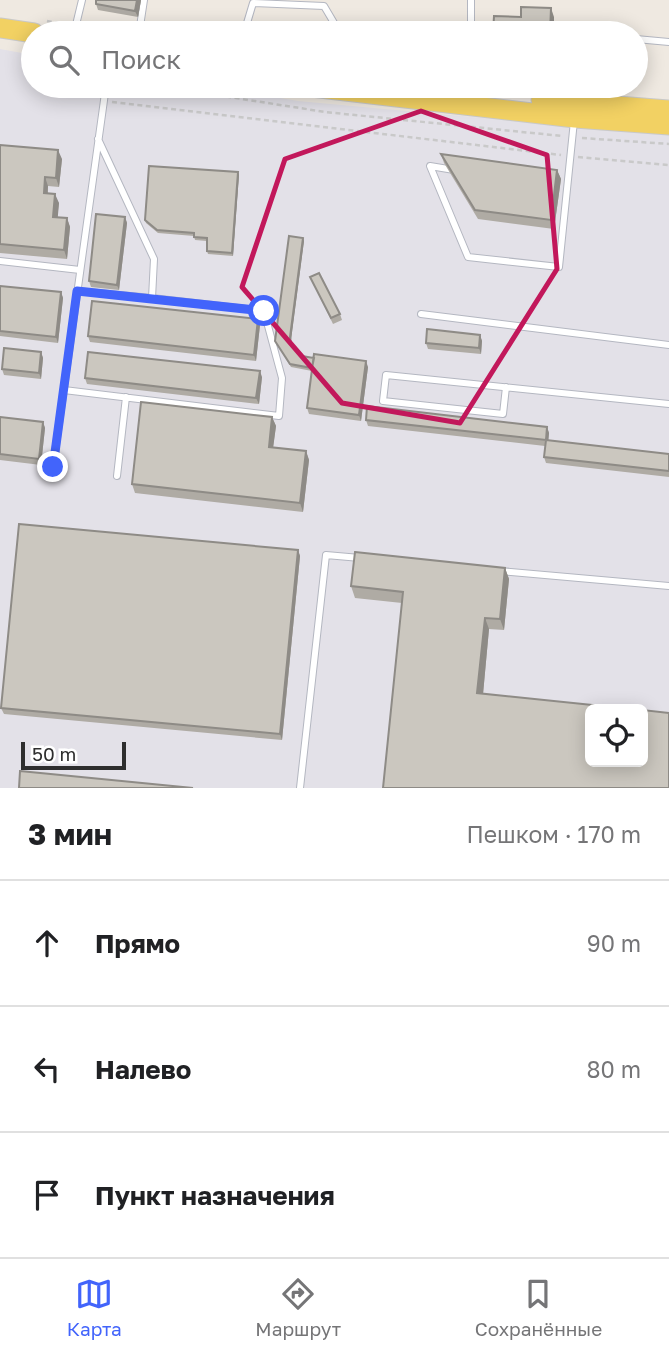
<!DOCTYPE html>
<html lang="ru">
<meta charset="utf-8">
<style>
body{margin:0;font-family:"Golos Text",sans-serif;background:#f6f6f6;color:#202124}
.controls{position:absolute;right:21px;bottom:21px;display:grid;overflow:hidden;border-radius:10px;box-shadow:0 4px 18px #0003}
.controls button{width:63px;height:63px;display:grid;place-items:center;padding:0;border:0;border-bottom:2px solid #e0e0e0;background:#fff;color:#202124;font:35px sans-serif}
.scale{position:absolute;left:21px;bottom:18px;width:105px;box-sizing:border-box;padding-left:7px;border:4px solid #2e2e2e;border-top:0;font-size:19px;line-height:24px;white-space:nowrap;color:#2e2e2e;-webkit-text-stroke:5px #fff;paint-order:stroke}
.stop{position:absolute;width:21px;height:21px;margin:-16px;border:5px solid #4264fb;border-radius:50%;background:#fff}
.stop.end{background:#4264fb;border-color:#fff;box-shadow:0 2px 7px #0008}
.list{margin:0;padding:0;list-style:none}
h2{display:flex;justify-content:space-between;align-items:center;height:91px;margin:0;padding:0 28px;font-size:30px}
h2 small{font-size:23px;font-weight:400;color:#757577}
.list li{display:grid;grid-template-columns:46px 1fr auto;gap:21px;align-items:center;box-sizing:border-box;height:126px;padding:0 28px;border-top:2px solid #e0e0e0}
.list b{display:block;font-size:26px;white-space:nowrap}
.list em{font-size:23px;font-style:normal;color:#757577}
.icon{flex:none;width:38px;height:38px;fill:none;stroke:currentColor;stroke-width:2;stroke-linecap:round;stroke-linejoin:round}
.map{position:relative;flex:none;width:669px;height:788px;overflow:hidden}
.search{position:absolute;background:#fff;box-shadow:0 4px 18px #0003;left:21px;right:21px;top:21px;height:77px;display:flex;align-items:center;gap:18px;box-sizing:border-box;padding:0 24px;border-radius:38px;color:#757577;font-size:26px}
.sheet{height:469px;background:#fff}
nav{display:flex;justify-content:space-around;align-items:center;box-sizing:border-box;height:98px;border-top:2px solid #e0e0e0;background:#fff;font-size:19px;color:#757577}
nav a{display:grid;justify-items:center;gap:4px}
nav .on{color:#4264fb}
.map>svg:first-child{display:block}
.industrial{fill:#e3e1e8;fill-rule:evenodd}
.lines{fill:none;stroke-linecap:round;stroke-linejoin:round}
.lane-casing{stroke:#b4b7c1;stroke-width:8}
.primary-casing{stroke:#c9c9c9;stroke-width:21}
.path{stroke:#c9c9c9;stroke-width:2.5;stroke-dasharray:5 3.5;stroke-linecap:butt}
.lane{stroke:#fff;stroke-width:6}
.primary{stroke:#f2d163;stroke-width:19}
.wall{fill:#afaba4}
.shaded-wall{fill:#8e8b86}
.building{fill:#cbc7bf;stroke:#8e8b86;stroke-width:2}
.route{stroke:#4264fb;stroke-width:9}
.marked{fill:none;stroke:#c2185b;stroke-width:5;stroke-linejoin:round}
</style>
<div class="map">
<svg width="669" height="788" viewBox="0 0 669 788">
<rect width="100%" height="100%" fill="#efe9e1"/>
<!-- industrial -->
<path class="industrial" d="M 0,49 L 33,55 L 33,86 L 209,86 L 298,101 L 669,135 L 669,788 L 0,788 ZM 590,709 L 643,709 L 643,762 L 590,762 Z"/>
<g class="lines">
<!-- lane casing -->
<g class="lane-casing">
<path id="lane" d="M 74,33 L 82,0
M 139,33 L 144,0
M 244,33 L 253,3 L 324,6 L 337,28 L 397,33
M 471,33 L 471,0
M 556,33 L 565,33
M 636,39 L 669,42
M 470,92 L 470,86
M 454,170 L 430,166 L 468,257 L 559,267 L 574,121
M 0,261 L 80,270
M 77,291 L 152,298
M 421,314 L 669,345
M 506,387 L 503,414 L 383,401 L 386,375 L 669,404
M 64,390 L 279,416 L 282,378 L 264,311 L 152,298 L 154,259 L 98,139
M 53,467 L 106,86
M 117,476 L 126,397
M 500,571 L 669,586
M 300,788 L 326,555 L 360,558"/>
</g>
<!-- primary casing -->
<g class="primary-casing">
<path id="primary" d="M 0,28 L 34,33
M 303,86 L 575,118 L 669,125
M 541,100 L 669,110"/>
</g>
<!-- path -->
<path class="path" d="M 47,21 L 68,25
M 50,27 L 64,29
M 84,28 L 112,33
M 159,86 L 325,112 L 562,136
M 481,87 L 526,92
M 112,102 L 561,155
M 582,138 L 669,144
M 578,157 L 669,165"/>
<!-- lane -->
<use href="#lane" class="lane"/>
<!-- primary -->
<use href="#primary" class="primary"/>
</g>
<!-- wall -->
<path class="wall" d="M 96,0 L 141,0 L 138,17 L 98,10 L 96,4 Z
M 0,145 L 62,159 L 59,187 L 48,186 L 48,193 L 59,203 L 57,218 L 67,218 L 70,227 L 67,259 L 0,253 Z
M 441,154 L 557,170 L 561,179 L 554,229 L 478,219 L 444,163 Z
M 238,172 L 239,175 L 233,256 L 208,254 L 207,251 L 207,241 L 195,240 L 194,236 L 158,233 L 146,223 L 145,220 Z
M 125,217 L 127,223 L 119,290 L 91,287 L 89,281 Z
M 303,238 L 304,241 L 291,340 L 292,345 L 302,356 L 368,367 L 361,421 L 309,414 L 307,408 L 312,371 L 291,367 L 275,341 Z
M 310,277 L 340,314 L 342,320 L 333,324 Z
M 0,286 L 61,292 L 63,298 L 58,343 L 0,336 Z
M 260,325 L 256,361 L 90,342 L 88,336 Z
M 480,335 L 482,341 L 481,354 L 428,349 L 426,343 Z
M 41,352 L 43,358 L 41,379 L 4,375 L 2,369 Z
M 262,377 L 259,404 L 87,384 L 85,378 Z
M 0,417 L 43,422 L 45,428 L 41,465 L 0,460 Z
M 272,417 L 276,426 L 273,447 L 306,451 L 309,460 L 303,512 L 135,493 L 132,484 Z
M 366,420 L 547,427 L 549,433 L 548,440 L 669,454 L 669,477 L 546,463 L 544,457 L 545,446 L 368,426 Z
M 298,550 L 300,556 L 282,740 L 4,714 L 1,708 Z
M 505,568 L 509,579 L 504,630 L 489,629 L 483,694 L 383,788 L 402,603 L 355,598 L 351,586 Z"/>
<!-- shaded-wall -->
<path class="shaded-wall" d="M 137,0 L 141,0 L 138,17 L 135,11 Z
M 551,8 L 554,17 L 554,33 L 550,33 Z
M 58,150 L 62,159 L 59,187 L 56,178 Z
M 557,170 L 561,179 L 554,229 L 551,220 Z
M 238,172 L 239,175 L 233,256 L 232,253 Z
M 45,177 L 48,186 L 47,201 L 44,193 Z
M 55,194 L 59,203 L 57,226 L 53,217 Z
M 125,217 L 127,223 L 119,290 L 117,285 Z
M 67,218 L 70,227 L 67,259 L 64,250 Z
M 303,238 L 304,241 L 291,340 L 290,337 Z
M 61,292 L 63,298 L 58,343 L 56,337 Z
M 258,319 L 260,325 L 256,361 L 254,355 Z
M 480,335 L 482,341 L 481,354 L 479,348 Z
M 41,352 L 43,358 L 41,379 L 39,373 Z
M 366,361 L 368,367 L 361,421 L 359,415 Z
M 260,371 L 262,377 L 259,404 L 256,398 Z
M 272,417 L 276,426 L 272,456 L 269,447 Z
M 43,422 L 45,428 L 41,465 L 39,459 Z
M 547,427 L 549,433 L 548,446 L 546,440 Z
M 306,451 L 309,460 L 303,512 L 300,503 Z
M 298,550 L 300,556 L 282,740 L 280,734 Z
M 505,568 L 509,579 L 504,630 L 500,619 Z
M 485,618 L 489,629 L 482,705 L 477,693 Z"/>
<!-- building -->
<path class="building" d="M 96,0 L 137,0 L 135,11 L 96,4 Z
M 521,7 L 551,8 L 550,33 L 493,33 L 494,16 L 521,17 Z
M 0,145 L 58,150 L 56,178 L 45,177 L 44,193 L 55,194 L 53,217 L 67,218 L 64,250 L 0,244 Z
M 441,154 L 557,170 L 551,220 L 475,210 Z
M 149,166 L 238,172 L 232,253 L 207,251 L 207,238 L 194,237 L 194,233 L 157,230 L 145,220 Z
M 96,214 L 125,217 L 117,285 L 89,281 Z
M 289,236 L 303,238 L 290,337 L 291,344 L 302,356 L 314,358 L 312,368 L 290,364 L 275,341 Z
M 319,273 L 340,314 L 331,318 L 310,277 Z
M 0,286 L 61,292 L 56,337 L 0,331 Z
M 92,301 L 258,319 L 254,355 L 88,336 Z
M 427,329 L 480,335 L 479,348 L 426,343 Z
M 4,348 L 41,352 L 39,373 L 2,369 Z
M 88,352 L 260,371 L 256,398 L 85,378 Z
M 314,354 L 366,361 L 359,415 L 307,408 Z
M 141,402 L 272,417 L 269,447 L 306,451 L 300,503 L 132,484 Z
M 367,406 L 547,427 L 546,440 L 366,420 Z
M 0,417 L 43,422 L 39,459 L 0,454 Z
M 546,440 L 669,454 L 669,471 L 544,457 Z
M 19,524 L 298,550 L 280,734 L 1,708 Z
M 355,552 L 505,568 L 500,619 L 485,618 L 477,693 L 631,709 L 590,709 L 590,762 L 643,762 L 643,710 L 669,713 L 669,788 L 383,788 L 403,592 L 351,586 Z
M 20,771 L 193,788 L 19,788 Z"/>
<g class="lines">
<!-- route -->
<path class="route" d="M 53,467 L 77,291 L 264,311"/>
</g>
<!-- marked area -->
<path class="marked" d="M 421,111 L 547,155 L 557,269 L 460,423 L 342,403 L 242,287 L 285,159 Z"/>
</svg>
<div class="controls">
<button><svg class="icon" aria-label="locate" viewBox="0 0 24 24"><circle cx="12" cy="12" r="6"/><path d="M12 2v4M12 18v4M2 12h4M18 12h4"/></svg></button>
</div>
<div class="scale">50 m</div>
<div class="stop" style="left:264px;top:311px"></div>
<div class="stop end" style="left:53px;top:467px"></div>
<div class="search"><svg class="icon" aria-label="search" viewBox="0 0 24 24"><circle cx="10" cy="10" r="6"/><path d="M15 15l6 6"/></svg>Поиск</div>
</div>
<section class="sheet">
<h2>3 мин<small>Пешком · 170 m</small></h2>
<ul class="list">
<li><svg class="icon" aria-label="ahead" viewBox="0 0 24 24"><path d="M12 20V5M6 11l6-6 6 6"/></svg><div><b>Прямо</b></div><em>90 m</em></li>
<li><svg class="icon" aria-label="left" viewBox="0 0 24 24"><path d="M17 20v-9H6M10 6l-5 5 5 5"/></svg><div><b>Налево</b></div><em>80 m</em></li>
<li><svg class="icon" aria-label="arrive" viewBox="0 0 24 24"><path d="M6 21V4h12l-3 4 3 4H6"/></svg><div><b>Пункт назначения</b></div></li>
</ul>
</section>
<nav>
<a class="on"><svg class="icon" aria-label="map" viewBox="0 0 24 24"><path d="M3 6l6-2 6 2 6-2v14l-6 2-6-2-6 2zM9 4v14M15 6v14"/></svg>Карта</a>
<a><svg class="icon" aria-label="directions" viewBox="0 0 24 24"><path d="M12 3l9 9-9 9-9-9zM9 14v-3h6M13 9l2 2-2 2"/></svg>Маршрут</a>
<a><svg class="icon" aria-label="saved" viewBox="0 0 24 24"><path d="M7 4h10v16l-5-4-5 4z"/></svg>Сохранённые</a>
</nav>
